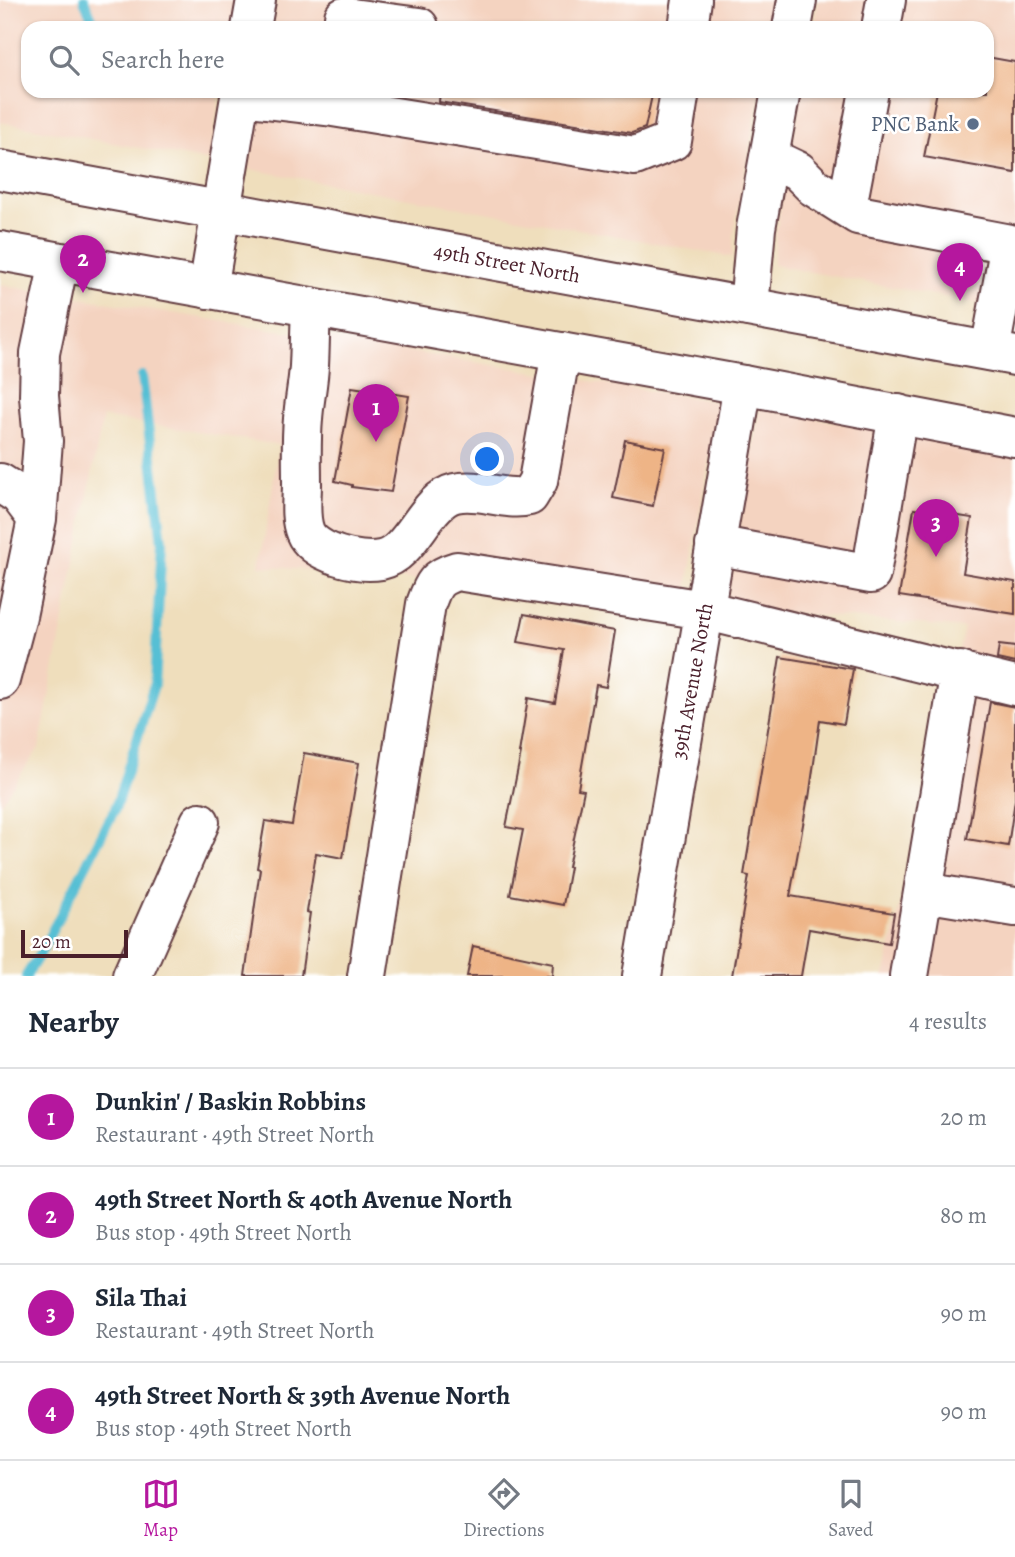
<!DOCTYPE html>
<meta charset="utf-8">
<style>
body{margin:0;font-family:Alegreya,serif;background:#f2f2f3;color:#1f2937}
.scale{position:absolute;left:21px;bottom:18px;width:107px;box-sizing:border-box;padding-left:7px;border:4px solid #4a1f2b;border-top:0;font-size:19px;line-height:24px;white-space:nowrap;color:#4a1f2b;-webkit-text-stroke:5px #fff;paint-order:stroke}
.you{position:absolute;left:488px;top:460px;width:24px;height:24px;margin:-18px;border:5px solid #fff;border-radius:50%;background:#1a73e8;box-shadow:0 0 0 10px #1a73e833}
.badge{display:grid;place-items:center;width:46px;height:46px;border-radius:50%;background:#b5179e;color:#fff;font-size:23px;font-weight:700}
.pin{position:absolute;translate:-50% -58px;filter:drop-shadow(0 2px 4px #0008)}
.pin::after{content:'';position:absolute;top:37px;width:24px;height:21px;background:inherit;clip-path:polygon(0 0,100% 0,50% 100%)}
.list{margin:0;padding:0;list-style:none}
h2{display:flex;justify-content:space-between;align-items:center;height:91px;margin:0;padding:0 28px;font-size:30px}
h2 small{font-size:23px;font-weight:400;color:#747a83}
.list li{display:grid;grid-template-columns:46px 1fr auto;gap:21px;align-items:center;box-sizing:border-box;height:98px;padding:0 28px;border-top:2px solid #e0e1e3}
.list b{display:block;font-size:26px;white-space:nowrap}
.list p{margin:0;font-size:23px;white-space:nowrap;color:#747a83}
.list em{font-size:23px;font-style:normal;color:#747a83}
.icon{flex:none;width:38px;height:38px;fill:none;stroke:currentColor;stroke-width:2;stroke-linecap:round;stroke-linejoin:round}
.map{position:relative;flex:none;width:1015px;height:976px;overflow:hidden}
.search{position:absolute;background:#fff;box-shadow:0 2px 5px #0004;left:21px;right:21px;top:21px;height:77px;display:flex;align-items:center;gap:18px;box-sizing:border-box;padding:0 24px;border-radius:21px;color:#747a83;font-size:26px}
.sheet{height:483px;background:#fff}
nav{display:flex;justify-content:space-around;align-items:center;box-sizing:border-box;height:98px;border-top:2px solid #e0e1e3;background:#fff;font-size:19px;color:#747a83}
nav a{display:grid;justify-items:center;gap:4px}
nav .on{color:#b5179e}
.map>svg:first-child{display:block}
.built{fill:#f4d3c0}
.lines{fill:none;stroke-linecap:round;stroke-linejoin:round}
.stream{stroke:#57bfd4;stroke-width:10}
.building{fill:#eeb486}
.minor-casing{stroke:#633c41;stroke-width:42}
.major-casing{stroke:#633c41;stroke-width:42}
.minor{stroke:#fff;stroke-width:38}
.major{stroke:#fff;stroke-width:38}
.service-dot{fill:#5c6f8a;stroke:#fff;stroke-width:2.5}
.labels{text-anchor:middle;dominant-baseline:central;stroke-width:5;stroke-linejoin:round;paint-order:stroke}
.service-label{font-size:21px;fill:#4e5e75;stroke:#fff;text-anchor:end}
.street-label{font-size:21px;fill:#4a1f2b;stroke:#fff}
</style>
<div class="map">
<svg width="1015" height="976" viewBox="0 0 1015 976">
<rect width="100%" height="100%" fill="#fff"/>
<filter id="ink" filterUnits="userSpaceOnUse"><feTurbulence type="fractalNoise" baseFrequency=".0143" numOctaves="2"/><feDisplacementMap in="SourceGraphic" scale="14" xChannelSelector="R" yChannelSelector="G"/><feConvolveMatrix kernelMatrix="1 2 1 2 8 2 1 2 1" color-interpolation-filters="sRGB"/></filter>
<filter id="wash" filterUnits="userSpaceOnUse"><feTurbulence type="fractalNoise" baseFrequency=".00686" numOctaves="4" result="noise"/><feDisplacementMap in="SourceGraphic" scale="28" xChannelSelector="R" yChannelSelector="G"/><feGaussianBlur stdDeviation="1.57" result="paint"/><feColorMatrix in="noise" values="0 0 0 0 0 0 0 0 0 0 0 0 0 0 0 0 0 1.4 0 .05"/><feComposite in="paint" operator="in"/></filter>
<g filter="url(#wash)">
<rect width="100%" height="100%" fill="#efdebc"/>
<!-- built -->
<path class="built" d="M 0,0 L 236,0 L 231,28 L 28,28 L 28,91 L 220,91 L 209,161 L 0,122 Z
M 277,0 L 776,0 L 771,28 L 273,28 Z
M 818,0 L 1015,0 L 1015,310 L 773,265 L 776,231 L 802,91 L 987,91 L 987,28 L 813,28 Z
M 262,91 L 760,91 L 735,224 L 732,257 L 249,169 Z
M 0,285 L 719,402 L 684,604 L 260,566 L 279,445 L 103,417 L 39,748 L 0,804 Z
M 760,408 L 1015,456 L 1015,976 L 884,976 L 964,628 L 726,607 Z"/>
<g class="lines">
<!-- stream -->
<path class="stream" d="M 84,0 L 96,28
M 26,976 L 41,952 L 115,809 L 154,685 L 162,542 L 142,376"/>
</g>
<g id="blocks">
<!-- building -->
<path class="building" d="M 987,57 L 1015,62 L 1015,173 L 924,157 L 937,91 L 987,91 Z
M 440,91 L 653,91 L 645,128 L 632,133 L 439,102 Z
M 352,387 L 409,396 L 391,492 L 352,487 L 352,485 L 335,481 Z
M 625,440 L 665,448 L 653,506 L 613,498 Z
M 914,509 L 972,518 L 963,573 L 1015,582 L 1015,614 L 899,596 Z
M 524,614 L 615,631 L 606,687 L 596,685 L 578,789 L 584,790 L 568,867 L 570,867 L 563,905 L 510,895 L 523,830 L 506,827 L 521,753 L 519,753 L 528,698 L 555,703 L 564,650 L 518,642 Z
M 999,645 L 1015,647 L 1015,663 L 997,659 Z
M 780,657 L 853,669 L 844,724 L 820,720 L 809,798 L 808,797 L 790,896 L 894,913 L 889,943 L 809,929 L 801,976 L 732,976 L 749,876 L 744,875 Z
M 990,702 L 1015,707 L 1015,800 L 1008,846 L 967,839 Z
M 304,753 L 359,763 L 343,858 L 316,853 L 307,912 L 310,913 L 301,976 L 245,976 L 260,869 L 257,868 L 265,821 L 292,825 Z
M 473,946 L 553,963 L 552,976 L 467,976 Z"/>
</g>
</g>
<g filter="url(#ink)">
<use href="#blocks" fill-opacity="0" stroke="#633c41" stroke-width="2"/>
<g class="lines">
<!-- minor casing -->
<g class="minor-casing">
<path id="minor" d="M 344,17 L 419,27
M 251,28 L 256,0
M 688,28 L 692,0
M 792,28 L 797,0
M 881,28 L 886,0
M 240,96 L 333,107 L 635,156 L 672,141 L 680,91
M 769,157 L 798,171 L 814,187 L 858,215 L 1015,245
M 847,207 L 869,91
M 208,289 L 241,91
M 311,307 C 310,327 310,347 309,366 C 308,384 304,402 303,419 C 301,441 302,462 302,484 C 302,499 299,517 305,532 C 314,554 359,564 381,560 C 412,554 425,500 455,493 C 480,487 504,502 529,496 L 538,481 L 561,352
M 749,307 L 756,228 L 781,91
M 990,351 L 1010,244
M 0,483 L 19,495 L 37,519
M 715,545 L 871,574 L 898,414
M 0,680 L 17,616 L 37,519 L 43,441 L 39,396 L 40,353 L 59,262
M 923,892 L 1015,907
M 132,976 L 200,822
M 367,976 L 426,604 C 433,584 436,577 457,571 L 704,610 L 1015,686
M 642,976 L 743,385
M 909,976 L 960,671"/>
</g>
<!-- major casing -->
<g class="major-casing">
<path id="major" d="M 0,170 L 1015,356
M 0,251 L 743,385 L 1015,437"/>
</g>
<!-- minor -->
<use href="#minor" class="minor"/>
<!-- major -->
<use href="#major" class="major"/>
</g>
</g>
<!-- markers -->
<circle class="service-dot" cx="973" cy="124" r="7"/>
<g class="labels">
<!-- service labels -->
<g class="service-label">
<text x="959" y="124">PNC Bank</text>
</g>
<!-- street labels -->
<g class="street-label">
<text transform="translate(507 263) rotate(10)">49th Street North</text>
<text transform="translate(692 681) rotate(-80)">39th Avenue North</text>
</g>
</g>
</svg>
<div class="scale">20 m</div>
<div class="you"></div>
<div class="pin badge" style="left:376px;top:442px">1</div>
<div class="pin badge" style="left:83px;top:293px">2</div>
<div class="pin badge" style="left:936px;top:557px">3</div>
<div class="pin badge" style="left:960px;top:301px">4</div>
<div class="search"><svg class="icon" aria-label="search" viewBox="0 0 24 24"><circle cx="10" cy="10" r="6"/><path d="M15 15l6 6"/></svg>Search here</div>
</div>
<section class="sheet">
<h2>Nearby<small>4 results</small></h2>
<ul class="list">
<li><span class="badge">1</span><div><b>Dunkin' / Baskin Robbins</b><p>Restaurant · 49th Street North</p></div><em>20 m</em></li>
<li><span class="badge">2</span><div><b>49th Street North &amp; 40th Avenue North</b><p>Bus stop · 49th Street North</p></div><em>80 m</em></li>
<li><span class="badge">3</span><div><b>Sila Thai</b><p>Restaurant · 49th Street North</p></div><em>90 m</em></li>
<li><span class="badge">4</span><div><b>49th Street North &amp; 39th Avenue North</b><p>Bus stop · 49th Street North</p></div><em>90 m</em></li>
</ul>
</section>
<nav>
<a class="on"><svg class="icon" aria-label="map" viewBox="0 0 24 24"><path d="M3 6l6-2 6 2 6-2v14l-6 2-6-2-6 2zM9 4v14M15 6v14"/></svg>Map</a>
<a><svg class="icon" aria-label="directions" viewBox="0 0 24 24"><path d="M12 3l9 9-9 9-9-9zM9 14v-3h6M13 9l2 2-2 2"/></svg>Directions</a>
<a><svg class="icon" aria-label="saved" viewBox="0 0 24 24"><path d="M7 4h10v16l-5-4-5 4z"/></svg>Saved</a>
</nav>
